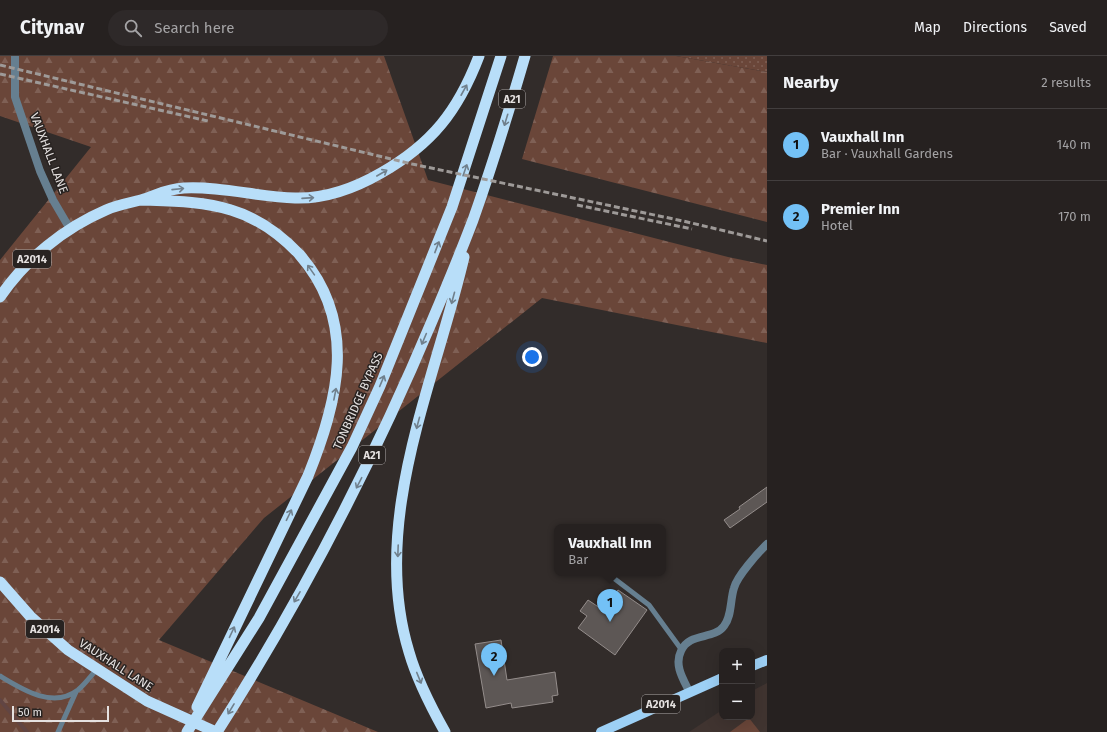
<!DOCTYPE html>
<meta charset="utf-8">
<style>
body{margin:0;font-family:"Fira Sans",sans-serif;background:#2e2929;color:#f1f3f6}
.controls{position:absolute;right:12px;bottom:12px;display:grid;overflow:hidden;border-radius:8px;box-shadow:0 4px 16px #0002}
.controls button{width:36px;height:36px;display:grid;place-items:center;padding:0;border:0;border-bottom:1px solid #423e3e;background:#262120;color:#f1f3f6;font:20px sans-serif}
.scale{position:absolute;left:12px;bottom:10px;width:97px;box-sizing:border-box;padding-left:4px;border:2px solid #e5e1e0;border-top:0;font-size:11px;line-height:14px;white-space:nowrap;color:#e5e1e0;-webkit-text-stroke:3px #282321;paint-order:stroke}
.you{position:absolute;left:532px;top:301px;width:14px;height:14px;margin:-10px;border:3px solid #fff;border-radius:50%;background:#1a73e8;box-shadow:0 0 0 6px #1a73e833}
.badge{display:grid;place-items:center;width:26px;height:26px;border-radius:50%;background:#73c1f6;color:#111;font-size:13px;font-weight:700}
.pin{position:absolute;translate:-50% -33px;filter:drop-shadow(0 1px 2px #0008)}
.pin::after{content:'';position:absolute;top:21px;width:14px;height:12px;background:inherit;clip-path:polygon(0 0,100% 0,50% 100%)}
.popup{position:absolute;left:554px;top:468px;width:112px;height:52px;box-sizing:border-box;display:grid;place-content:center;border-radius:8px;background:#262120;filter:drop-shadow(0 1px 3px #0005);font-size:13px;white-space:nowrap;color:#a4a3a5}
.popup b{font-size:15px;color:#f1f3f6}
.popup::after{content:'';position:absolute;left:50%;top:100%;margin-left:-8px;border:8px solid transparent;border-top-color:#262120}
.list{margin:0;padding:0;list-style:none}
h2{display:flex;justify-content:space-between;align-items:center;height:52px;margin:0;padding:0 16px;font-size:17px}
h2 small{font-size:13px;font-weight:400;color:#a4a3a5}
.list li{display:grid;grid-template-columns:26px 1fr auto;gap:12px;align-items:center;box-sizing:border-box;height:72px;padding:0 16px;border-top:1px solid #423e3e}
.list b{display:block;font-size:15px;white-space:nowrap}
.list p{margin:0;font-size:13px;white-space:nowrap;color:#a4a3a5}
.list em{font-size:13px;font-style:normal;color:#a4a3a5}
.icon{flex:none;width:22px;height:22px;fill:none;stroke:currentColor;stroke-width:2;stroke-linecap:round;stroke-linejoin:round}
.map{position:relative;flex:none;width:767px;height:676px;overflow:hidden}
header{display:flex;align-items:center;gap:24px;box-sizing:border-box;height:56px;padding:0 20px;background:#262120;border-bottom:1px solid #423e3e}
header strong{font-size:19px}
nav{display:flex;gap:22px;margin-inline-start:auto;font-size:14px}
.search{width:280px;height:36px;background:#2e2929;display:flex;align-items:center;gap:10px;box-sizing:border-box;padding:0 14px;border-radius:22px;color:#a4a3a5;font-size:15px}
main{display:flex}
aside{flex:1;background:#262120}
.map>svg:first-child{display:block}
.built{fill:#403430}
.grass{fill:url(#grass-dots)}
.forest{fill:url(#forest-firs)}
.garden{fill:#6a4639}
.lines{fill:none;stroke-linecap:round;stroke-linejoin:round}
.stream{stroke:#614543;stroke-width:4}
.building{fill:#5d5755;stroke:#948d8b}
.service{stroke:#667f90;stroke-width:5}
.minor{stroke:#667f90;stroke-width:8}
.primary{stroke:#9dd0f5;stroke-width:10}
.trunk{stroke:#b8def9;stroke-width:11}
.rail{stroke:#9e9a98;stroke-width:3;stroke-dasharray:6 3;stroke-linecap:butt}
.oneway{stroke:#70808d}
.labels{text-anchor:middle;dominant-baseline:central;stroke-width:3;stroke-linejoin:round;paint-order:stroke}
.shield{fill:#282321;stroke:#aca8a7;stroke-width:1}
.shield-label{font-size:11px;font-weight:bold;fill:#e5e1e0}
.street-label{font-size:12px;fill:#e5e1e0;stroke:#282321}
</style>
<header>
<strong>Citynav</strong>
<div class="search"><svg class="icon" aria-label="search" viewBox="0 0 24 24"><circle cx="10" cy="10" r="6"/><path d="M15 15l6 6"/></svg>Search here</div>
<nav><a>Map</a><a>Directions</a><a>Saved</a></nav>
</header>
<main>
<div class="map">
<svg width="767" height="676" viewBox="0 0 767 676">
<defs>
<pattern id="grass-dots" width="8" height="8" patternUnits="userSpaceOnUse"><rect width="8" height="8" fill="#6a4639"/><path d="M2 2h.1M6 6h.1" fill="none" stroke="#7f6055" stroke-width="1.8" stroke-linecap="round"/></pattern>
<pattern id="forest-firs" width="22" height="20" patternUnits="userSpaceOnUse"><rect width="22" height="20" fill="#6a4639"/><path d="M5 1l3.5 6h-7zM16 11l3.5 6h-7z" fill="#7f6055"/></pattern>
</defs>
<rect width="100%" height="100%" fill="#322c2a"/>
<!-- built -->
<path class="built" d="M 767,627 L 767,676 L 689,676 L 722,654 L 722,661 L 752,661 L 752,635 Z"/>
<!-- grass -->
<path class="grass" d="M 676,0 L 767,0 L 767,16 Z"/>
<!-- forest -->
<path class="forest" d="M 0,0 L 384,0 L 428,124 L 728,201 L 767,209 L 767,287 L 542,242 L 264,462 L 159,584 L 378,676 L 0,676 L 0,204 L 91,91 L 0,60 Z
M 553,0 L 676,0 L 767,16 L 767,166 L 522,103 Z"/>
<!-- garden -->
<path class="garden" d="M 749,662 L 760,676 L 730,676 Z"/>
<g class="lines">
<!-- stream -->
<path class="stream" d="M 0,644 L 27,676"/>
</g>
<!-- building -->
<path class="building" d="M 767,431 L 767,446 L 730,472 L 724,464 L 740,453 L 739,451 Z
M 618,534 L 647,554 L 615,599 L 578,572 L 587,560 L 580,555 L 588,544 L 603,554 Z
M 501,584 L 507,624 L 555,616 L 558,639 L 552,640 L 553,646 L 512,652 L 511,647 L 486,652 L 475,588 Z"/>
<g class="lines">
<!-- service -->
<path class="service" d="M 607,517 L 649,549 L 681,593
M 0,620 C 23,634 53,653 78,634 C 85,628 91,620 97,613
M 58,676 L 76,636"/>
<!-- minor -->
<path class="minor" d="M 15,0 L 15,41 L 40,115 L 53,144 L 70,173
M 689,635 C 683,623 674,609 681,595 C 689,576 714,584 724,570 C 732,560 730,544 734,532 C 737,520 758,497 767,488"/>
<!-- primary -->
<path class="primary" d="M 752,610 L 767,604
M 601,676 L 722,622"/>
<!-- trunk -->
<path class="trunk" d="M 141,144 C 171,145 203,145 231,154 C 258,162 280,178 299,198 C 359,266 338,345 308,420 L 197,651
M 0,241 C 26,203 64,172 106,154 C 117,149 129,147 141,144 C 158,139 165,133 184,132 C 221,130 258,141 295,142 C 326,143 355,132 381,117 C 432,88 458,55 479,0
M 0,526 L 30,560 L 68,594 L 147,645 L 216,676
M 187,676 L 259,562 L 352,391 L 380,330 L 452,151 L 501,0
M 217,676 C 300,546 372,408 432,265 C 446,232 460,198 473,164 C 492,110 509,55 525,0
M 445,676 C 431,651 417,624 409,596 C 369,466 435,326 464,201"/>
<!-- rail -->
<path class="rail" d="M 0,9 L 412,108 L 683,165 L 767,185
M 0,18 L 208,65
M 577,149 L 692,173"/>
</g>
<!-- one-way arrows -->
<defs><path id="oneway-shaft" d="M-6 0H5M1.5-3L5.5 0L1.5 3" fill="none" stroke-width="1.6" stroke-linecap="round" stroke-linejoin="round"/></defs>
<g class="oneway">
<use href="#oneway-shaft" transform="translate(464 34) rotate(-61)"/>
<use href="#oneway-shaft" transform="translate(506 64) rotate(107)"/>
<use href="#oneway-shaft" transform="translate(465 114) rotate(-71)"/>
<use href="#oneway-shaft" transform="translate(382 117) rotate(-30)"/>
<use href="#oneway-shaft" transform="translate(178 133) rotate(-6)"/>
<use href="#oneway-shaft" transform="translate(308 142) rotate(-4)"/>
<use href="#oneway-shaft" transform="translate(437 191) rotate(-69)"/>
<use href="#oneway-shaft" transform="translate(311 214) rotate(-125)"/>
<use href="#oneway-shaft" transform="translate(453 242) rotate(105)"/>
<use href="#oneway-shaft" transform="translate(424 283) rotate(113)"/>
<use href="#oneway-shaft" transform="translate(382 325) rotate(-67)"/>
<use href="#oneway-shaft" transform="translate(335 338) rotate(-79)"/>
<use href="#oneway-shaft" transform="translate(418 367) rotate(105)"/>
<use href="#oneway-shaft" transform="translate(359 427) rotate(117)"/>
<use href="#oneway-shaft" transform="translate(289 459) rotate(-64)"/>
<use href="#oneway-shaft" transform="translate(398 495) rotate(92)"/>
<use href="#oneway-shaft" transform="translate(297 541) rotate(120)"/>
<use href="#oneway-shaft" transform="translate(232 576) rotate(-65)"/>
<use href="#oneway-shaft" transform="translate(419 622) rotate(68)"/>
<use href="#oneway-shaft" transform="translate(231 653) rotate(121)"/>
</g>
<g class="labels">
<!-- shield labels -->
<g class="shield">
<rect x="499" y="34" width="26" height="18" rx="3"/>
<rect x="13" y="194" width="38" height="18" rx="3"/>
<rect x="359" y="390" width="26" height="18" rx="3"/>
<rect x="26" y="564" width="38" height="18" rx="3"/>
<rect x="642" y="639" width="38" height="18" rx="3"/>
</g>
<g class="shield-label">
<text x="512" y="43">A21</text>
<text x="32" y="203">A2014</text>
<text x="372" y="399">A21</text>
<text x="45" y="573">A2014</text>
<text x="661" y="648">A2014</text>
</g>
<!-- street labels -->
<g class="street-label">
<text transform="translate(49 97) rotate(69)">VAUXHALL LANE</text>
<text transform="translate(358 345) rotate(-66)">TONBRIDGE BYPASS</text>
<text transform="translate(116 609) rotate(33)">VAUXHALL LANE</text>
</g>
</g>
</svg>
<div class="controls">
<button>+</button>
<button>−</button>
</div>
<div class="scale">50 m</div>
<div class="you"></div>
<div class="pin badge" style="left:610px;top:566px">1</div>
<div class="popup"><b>Vauxhall Inn</b>Bar</div>
<div class="pin badge" style="left:494px;top:620px">2</div>
</div>
<aside>
<h2>Nearby<small>2 results</small></h2>
<ul class="list">
<li><span class="badge">1</span><div><b>Vauxhall Inn</b><p>Bar · Vauxhall Gardens</p></div><em>140 m</em></li>
<li><span class="badge">2</span><div><b>Premier Inn</b><p>Hotel</p></div><em>170 m</em></li>
</ul>
</aside>
</main>
